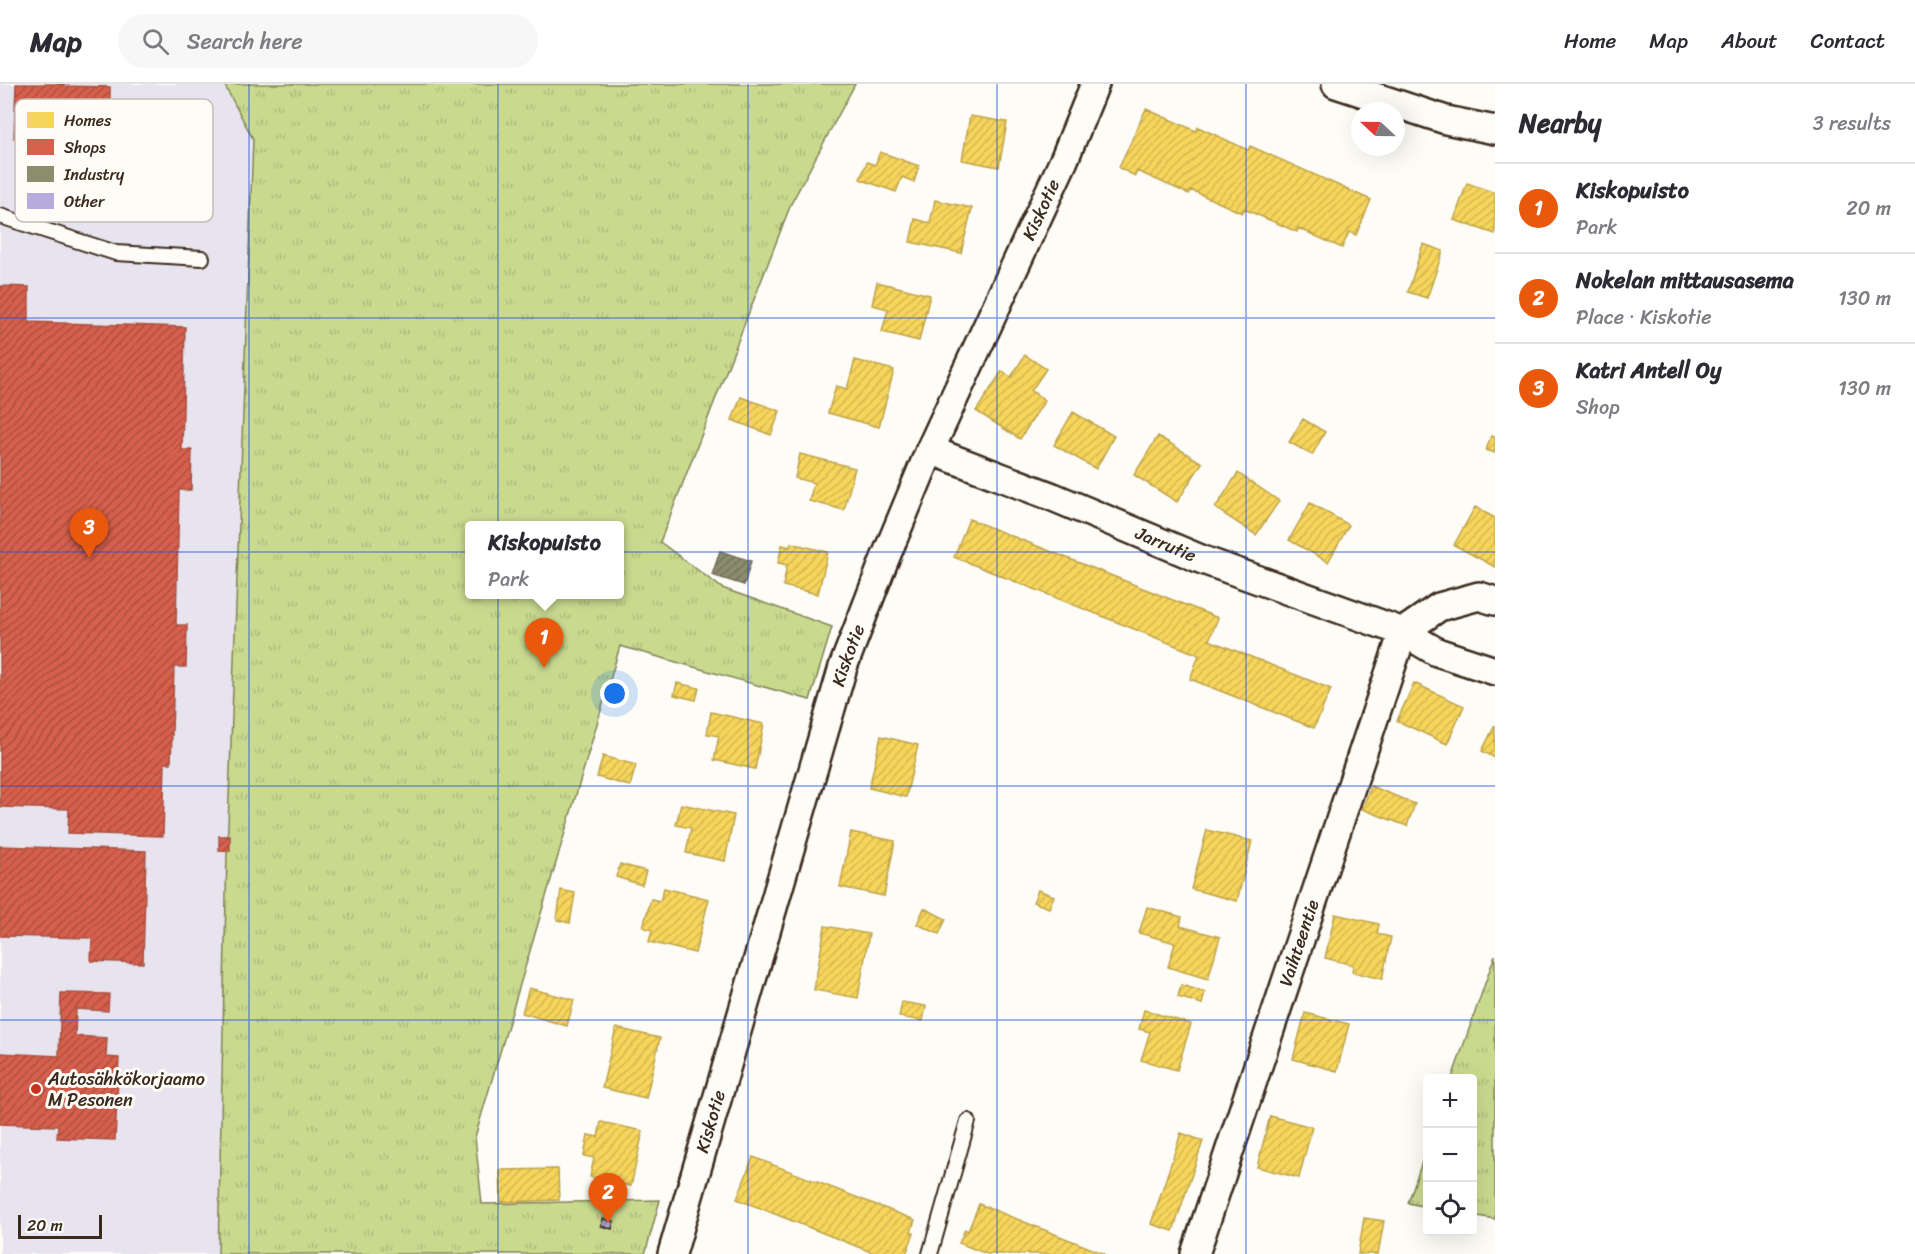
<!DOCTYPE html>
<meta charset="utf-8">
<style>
body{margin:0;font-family:Sriracha,sans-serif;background:#f7f7f7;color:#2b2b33}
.controls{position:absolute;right:18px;bottom:18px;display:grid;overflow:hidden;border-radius:6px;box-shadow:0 6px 24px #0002}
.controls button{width:54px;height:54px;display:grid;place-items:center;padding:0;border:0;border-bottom:2px solid #e1e1e2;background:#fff;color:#2b2b33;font:30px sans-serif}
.compass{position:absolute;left:1351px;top:18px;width:54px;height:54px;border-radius:50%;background:#fff;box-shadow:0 6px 24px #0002;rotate:292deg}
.scale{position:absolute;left:18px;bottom:15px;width:84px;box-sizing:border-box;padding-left:6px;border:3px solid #3b2a1e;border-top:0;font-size:16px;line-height:21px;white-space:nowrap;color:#3b2a1e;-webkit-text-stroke:4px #fdfcf7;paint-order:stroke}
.you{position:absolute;left:615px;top:610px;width:21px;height:21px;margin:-15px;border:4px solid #fff;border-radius:50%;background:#1a73e8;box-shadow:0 0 0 9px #1a73e833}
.badge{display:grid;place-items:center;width:39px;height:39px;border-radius:50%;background:#ea580c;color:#fff;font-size:20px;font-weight:700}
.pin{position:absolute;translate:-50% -50px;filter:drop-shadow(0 2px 3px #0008)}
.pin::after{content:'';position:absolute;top:32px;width:21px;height:18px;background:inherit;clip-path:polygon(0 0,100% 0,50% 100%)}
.popup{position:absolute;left:465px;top:437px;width:159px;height:78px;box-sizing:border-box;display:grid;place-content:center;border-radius:6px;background:#fff;filter:drop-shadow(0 2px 4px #0005);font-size:20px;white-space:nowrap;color:#7c7c81}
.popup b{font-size:22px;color:#2b2b33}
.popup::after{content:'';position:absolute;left:50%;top:100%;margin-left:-12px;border:12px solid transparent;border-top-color:#fff}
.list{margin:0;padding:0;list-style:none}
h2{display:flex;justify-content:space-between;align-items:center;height:78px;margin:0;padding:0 24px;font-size:26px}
h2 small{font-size:20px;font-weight:400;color:#7c7c81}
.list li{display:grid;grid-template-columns:39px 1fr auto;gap:18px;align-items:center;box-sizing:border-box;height:90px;padding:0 24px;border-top:2px solid #e1e1e2}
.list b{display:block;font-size:22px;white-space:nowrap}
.list p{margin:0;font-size:20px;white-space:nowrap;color:#7c7c81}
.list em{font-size:20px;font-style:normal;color:#7c7c81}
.icon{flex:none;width:33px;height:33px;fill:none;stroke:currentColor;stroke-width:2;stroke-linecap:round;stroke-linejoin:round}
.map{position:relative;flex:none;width:1495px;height:1170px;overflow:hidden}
header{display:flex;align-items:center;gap:36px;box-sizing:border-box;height:84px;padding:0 30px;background:#fff;border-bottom:2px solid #e1e1e2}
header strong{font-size:28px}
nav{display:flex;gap:33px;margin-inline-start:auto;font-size:21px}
.search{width:420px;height:54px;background:#f7f7f7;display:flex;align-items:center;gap:15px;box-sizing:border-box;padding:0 21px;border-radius:33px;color:#7c7c81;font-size:22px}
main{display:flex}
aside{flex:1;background:#fff}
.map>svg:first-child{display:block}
.built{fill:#e7e4ef}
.park{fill:url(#park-tufts);stroke:#828256;stroke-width:1.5;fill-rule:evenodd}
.homes{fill:url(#homes-hatch);stroke:#bea249;stroke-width:1.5}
.shops{fill:url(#shops-hatch);stroke:#a8503f;stroke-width:1.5}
.industry{fill:url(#industry-hatch);stroke:#746f56;stroke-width:1.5}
.building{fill:url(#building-hatch);stroke:#3b2a1e;stroke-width:1.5}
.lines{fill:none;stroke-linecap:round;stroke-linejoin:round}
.lane-casing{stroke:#3b2a1e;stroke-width:18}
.street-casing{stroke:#3b2a1e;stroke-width:32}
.lane{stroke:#fdfcf7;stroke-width:14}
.street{stroke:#fdfcf7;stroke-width:27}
.grid{fill:none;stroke:#1d4ed8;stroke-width:1.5;stroke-opacity:0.55}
.poi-dot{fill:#c8321e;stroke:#fdfcf7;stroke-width:2}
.labels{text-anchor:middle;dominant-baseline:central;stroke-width:6;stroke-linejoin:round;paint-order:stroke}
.street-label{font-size:18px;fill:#3b2a1e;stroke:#fdfcf7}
.poi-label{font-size:18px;fill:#3b2a1e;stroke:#fdfcf7;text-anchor:start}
.key{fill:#fdfcf7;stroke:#c3bdb6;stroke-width:1.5}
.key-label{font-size:16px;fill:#3b2a1e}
</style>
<header>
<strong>Map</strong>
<div class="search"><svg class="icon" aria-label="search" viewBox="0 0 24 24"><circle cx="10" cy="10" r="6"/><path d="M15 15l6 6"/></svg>Search here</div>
<nav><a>Home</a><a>Map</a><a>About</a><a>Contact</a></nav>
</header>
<main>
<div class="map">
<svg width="1495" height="1170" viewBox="0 0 1495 1170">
<defs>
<pattern id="park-tufts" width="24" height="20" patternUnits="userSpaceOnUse" patternTransform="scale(1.5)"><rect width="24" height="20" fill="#c9da8f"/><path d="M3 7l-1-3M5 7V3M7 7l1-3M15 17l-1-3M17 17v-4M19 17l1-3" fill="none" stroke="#aebb7b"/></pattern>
<pattern id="homes-hatch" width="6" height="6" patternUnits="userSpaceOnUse" patternTransform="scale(1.5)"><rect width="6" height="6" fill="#f6d55c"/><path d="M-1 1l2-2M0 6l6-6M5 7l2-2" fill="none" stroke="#d4b750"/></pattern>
<pattern id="shops-hatch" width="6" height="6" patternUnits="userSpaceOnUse" patternTransform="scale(1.5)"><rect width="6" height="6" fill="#d6604d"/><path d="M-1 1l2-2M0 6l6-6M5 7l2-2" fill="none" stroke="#af4f3f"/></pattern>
<pattern id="industry-hatch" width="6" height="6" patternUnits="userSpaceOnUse" patternTransform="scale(1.5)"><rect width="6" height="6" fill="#8c8c6e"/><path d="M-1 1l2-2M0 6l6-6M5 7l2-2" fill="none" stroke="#74735a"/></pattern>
<pattern id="building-hatch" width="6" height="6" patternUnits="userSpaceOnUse" patternTransform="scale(1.5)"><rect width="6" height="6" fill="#b5acdd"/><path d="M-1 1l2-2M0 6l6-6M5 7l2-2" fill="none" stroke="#948cb3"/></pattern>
</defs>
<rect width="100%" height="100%" fill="#fdfcf7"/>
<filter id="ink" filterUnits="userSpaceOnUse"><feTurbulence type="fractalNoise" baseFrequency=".0167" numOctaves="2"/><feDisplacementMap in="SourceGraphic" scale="12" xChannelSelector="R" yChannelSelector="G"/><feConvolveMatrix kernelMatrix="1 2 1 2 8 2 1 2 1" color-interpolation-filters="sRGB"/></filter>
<g filter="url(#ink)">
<!-- built -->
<path class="built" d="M 0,0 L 224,0 L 253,55 L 227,769 L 218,1170 L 0,1170 Z"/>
<!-- park -->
<path class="park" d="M 224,0 L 855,0 L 791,120 L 660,458 L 722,504 L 832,543 L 810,616 L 620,562 L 475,1053 L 482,1120 L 660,1116 L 645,1170 L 218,1170 L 227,769 L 253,55 ZM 469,442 L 619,442 L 619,510 L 469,510 Z
M 1495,871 L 1495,1135 L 1473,1131 L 1472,994 L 1452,994 Z
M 1427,1063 L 1427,1123 L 1408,1119 Z"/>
<!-- homes -->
<path class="homes" d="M 1146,25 L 1196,47 L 1198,43 L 1248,66 L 1250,62 L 1371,116 L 1356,151 L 1349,148 L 1342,164 L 1298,144 L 1297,148 L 1244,125 L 1242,129 L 1191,106 L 1189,110 L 1137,87 L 1135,92 L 1119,84 Z
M 970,32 L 1007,38 L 999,83 L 962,76 Z
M 880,68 L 919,82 L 914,98 L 902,93 L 896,108 L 860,95 L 867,78 L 875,81 Z
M 1467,99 L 1495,109 L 1495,150 L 1454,136 Z
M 935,116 L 972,124 L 961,169 L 910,158 L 915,135 L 930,139 Z
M 1423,160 L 1443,167 L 1427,214 L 1408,208 Z
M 877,198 L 930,211 L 919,257 L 882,248 L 888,225 L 872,221 Z
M 1025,271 L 1046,285 L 1031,307 L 1045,316 L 1020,355 L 976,327 L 1002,287 L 1011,293 Z
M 855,276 L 894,286 L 879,343 L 828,329 L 836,302 L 847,305 Z
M 741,313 L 780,327 L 771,351 L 732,336 Z
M 1073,328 L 1114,352 L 1096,385 L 1054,361 Z
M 1303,335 L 1325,348 L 1312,371 L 1289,358 Z
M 1158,352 L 1202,379 L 1177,418 L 1134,391 Z
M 1491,352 L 1495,353 L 1495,369 L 1486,366 Z
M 800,370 L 855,384 L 844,426 L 809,417 L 814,399 L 795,394 Z
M 1238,389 L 1279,417 L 1256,451 L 1215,424 Z
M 1310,419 L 1349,441 L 1328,478 L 1289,456 Z
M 1475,423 L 1495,434 L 1495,483 L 1454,461 Z
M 969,435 L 1218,534 L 1209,556 L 1331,605 L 1314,644 L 1190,595 L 1199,571 L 954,473 Z
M 791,459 L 828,468 L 818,510 L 783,502 L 787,481 L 778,479 L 782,461 L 790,463 Z
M 677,599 L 699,604 L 696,616 L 674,611 Z
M 1414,599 L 1464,622 L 1447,660 L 1397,637 Z
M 711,628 L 764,640 L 755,685 L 714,676 L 719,652 L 707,650 Z
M 1495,641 L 1495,674 L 1482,667 Z
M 881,652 L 918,661 L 906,713 L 869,704 Z
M 603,672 L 636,681 L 630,702 L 597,693 Z
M 1371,702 L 1415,720 L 1407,742 L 1362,725 Z
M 681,720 L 734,731 L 725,777 L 686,769 L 691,744 L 676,741 Z
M 1207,746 L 1252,757 L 1237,817 L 1191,805 Z
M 851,748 L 895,757 L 884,812 L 840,803 Z
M 620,780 L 646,787 L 642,801 L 616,793 Z
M 664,804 L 709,815 L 695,869 L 649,858 L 652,846 L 643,843 L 651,815 L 660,817 Z
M 561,806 L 575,809 L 570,839 L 557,836 Z
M 1038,806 L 1054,812 L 1049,824 L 1033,818 Z
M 1147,823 L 1182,833 L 1180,842 L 1220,853 L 1208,895 L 1168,883 L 1175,859 L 1139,849 Z
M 924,824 L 946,835 L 939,850 L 917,840 Z
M 1335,830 L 1379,840 L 1377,850 L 1391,853 L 1382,895 L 1352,888 L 1353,881 L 1325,874 Z
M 825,842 L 869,850 L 858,914 L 814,906 Z
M 1181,901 L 1205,908 L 1202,920 L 1178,913 Z
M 529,904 L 574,916 L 567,942 L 522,929 Z
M 902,918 L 926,922 L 923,937 L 899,933 Z
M 1144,926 L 1191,940 L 1177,986 L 1141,976 L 1150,948 L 1139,945 Z
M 1305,929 L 1349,940 L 1337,987 L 1293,975 Z
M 616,944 L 660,954 L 646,1014 L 602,1004 Z
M 1270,1032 L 1312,1043 L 1299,1094 L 1257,1083 Z
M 601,1038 L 643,1047 L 631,1102 L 590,1093 L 594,1074 L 584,1072 L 588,1051 L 598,1053 Z
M 1181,1049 L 1203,1057 L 1173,1147 L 1151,1140 Z
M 753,1073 L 915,1136 L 911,1148 L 914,1149 L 906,1170 L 876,1170 L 737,1115 Z
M 558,1085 L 559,1116 L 501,1118 L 500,1086 Z
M 979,1120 L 1105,1170 L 987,1170 L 959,1159 L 965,1145 L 968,1147 Z
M 1364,1134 L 1384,1137 L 1378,1170 L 1358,1170 Z"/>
<!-- shops -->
<path class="shops" d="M 16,0 L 64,0 L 64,2 L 110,3 L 110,55 L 14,54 Z
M 0,202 L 29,203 L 29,238 L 185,243 L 182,366 L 192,366 L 191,406 L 179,406 L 176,541 L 187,541 L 186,583 L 174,583 L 171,679 L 165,679 L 163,752 L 68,749 L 69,725 L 0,723 Z
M 219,752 L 230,752 L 230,767 L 219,767 Z
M 0,762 L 146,767 L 143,879 L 91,877 L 92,854 L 0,852 Z
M 61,909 L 109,910 L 108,927 L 76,925 L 75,952 L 107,954 L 106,973 L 119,974 L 115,1056 L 57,1054 L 58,1042 L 0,1040 L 0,969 L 59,972 Z"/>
<!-- industry -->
<path class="industry" d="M 720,467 L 751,477 L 744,501 L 712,491 Z"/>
<!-- building -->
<path class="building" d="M 603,1135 L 614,1137 L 612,1145 L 601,1142 Z"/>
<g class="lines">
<!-- lane casing -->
<g class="lane-casing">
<path id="lane" d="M 0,132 L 116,169 L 202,174
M 930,1170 L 968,1037"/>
</g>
<!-- street casing -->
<g class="street-casing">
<g id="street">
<path d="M 1336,0 L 1446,36 L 1495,46"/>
<path id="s1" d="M 930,366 L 1053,413 L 1203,476 L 1403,548 L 1437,568 L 1495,587"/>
<path d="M 1403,548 L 1439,523 L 1479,512 L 1495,517"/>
<path id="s2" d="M 672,1170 L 843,583 L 884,477 L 930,366 L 1064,76 L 1095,0"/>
<path id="s3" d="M 1195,1170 L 1403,548"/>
</g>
</g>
<!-- lane -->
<use href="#lane" class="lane"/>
<!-- street -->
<use href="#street" class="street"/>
</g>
</g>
<!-- grid -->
<path class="grid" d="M 249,0 L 249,1170M 498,0 L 498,1170M 748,0 L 748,1170M 997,0 L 997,1170M 1246,0 L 1246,1170M 0,234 L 1495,234M 0,468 L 1495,468M 0,702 L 1495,702M 0,936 L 1495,936"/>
<!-- markers -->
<circle class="poi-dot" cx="36" cy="1005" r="6"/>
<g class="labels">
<!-- street labels -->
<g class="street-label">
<text stroke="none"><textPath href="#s2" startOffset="1110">Kiskotie</textPath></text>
<text stroke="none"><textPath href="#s1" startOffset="254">Jarrutie</textPath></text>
<text stroke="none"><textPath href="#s2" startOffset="624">Kiskotie</textPath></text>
<text stroke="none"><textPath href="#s3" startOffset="328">Vaihteentie</textPath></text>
<text stroke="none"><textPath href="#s2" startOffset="138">Kiskotie</textPath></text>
</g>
<!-- poi labels -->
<g class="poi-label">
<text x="48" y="995">Autosähkökorjaamo<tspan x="48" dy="21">M Pesonen</tspan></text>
</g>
</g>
<!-- legend -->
<rect x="15" y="15" width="198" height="123" rx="9" class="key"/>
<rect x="27" y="28" width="27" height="16" fill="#f6d55c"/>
<rect x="27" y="55" width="27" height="16" fill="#d6604d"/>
<rect x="27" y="82" width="27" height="16" fill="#8c8c6e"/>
<rect x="27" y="109" width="27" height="16" fill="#b5acdd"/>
<g class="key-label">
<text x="64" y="42">Homes</text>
<text x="64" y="69">Shops</text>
<text x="64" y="96">Industry</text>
<text x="64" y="123">Other</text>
</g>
</svg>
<div class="controls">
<button>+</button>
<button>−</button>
<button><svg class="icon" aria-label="locate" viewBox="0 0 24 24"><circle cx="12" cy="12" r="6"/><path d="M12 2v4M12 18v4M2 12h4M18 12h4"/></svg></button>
</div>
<svg class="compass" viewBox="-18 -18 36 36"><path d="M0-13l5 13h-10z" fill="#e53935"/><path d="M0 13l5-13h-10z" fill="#7c7c81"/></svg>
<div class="scale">20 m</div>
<div class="you"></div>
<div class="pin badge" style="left:544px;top:584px">1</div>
<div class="popup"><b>Kiskopuisto</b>Park</div>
<div class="pin badge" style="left:608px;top:1139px">2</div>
<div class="pin badge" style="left:89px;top:474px">3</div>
</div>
<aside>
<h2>Nearby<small>3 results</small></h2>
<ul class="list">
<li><span class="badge">1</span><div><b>Kiskopuisto</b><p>Park</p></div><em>20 m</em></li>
<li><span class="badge">2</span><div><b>Nokelan mittausasema</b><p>Place · Kiskotie</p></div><em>130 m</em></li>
<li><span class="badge">3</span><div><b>Katri Antell Oy</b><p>Shop</p></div><em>130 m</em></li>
</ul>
</aside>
</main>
